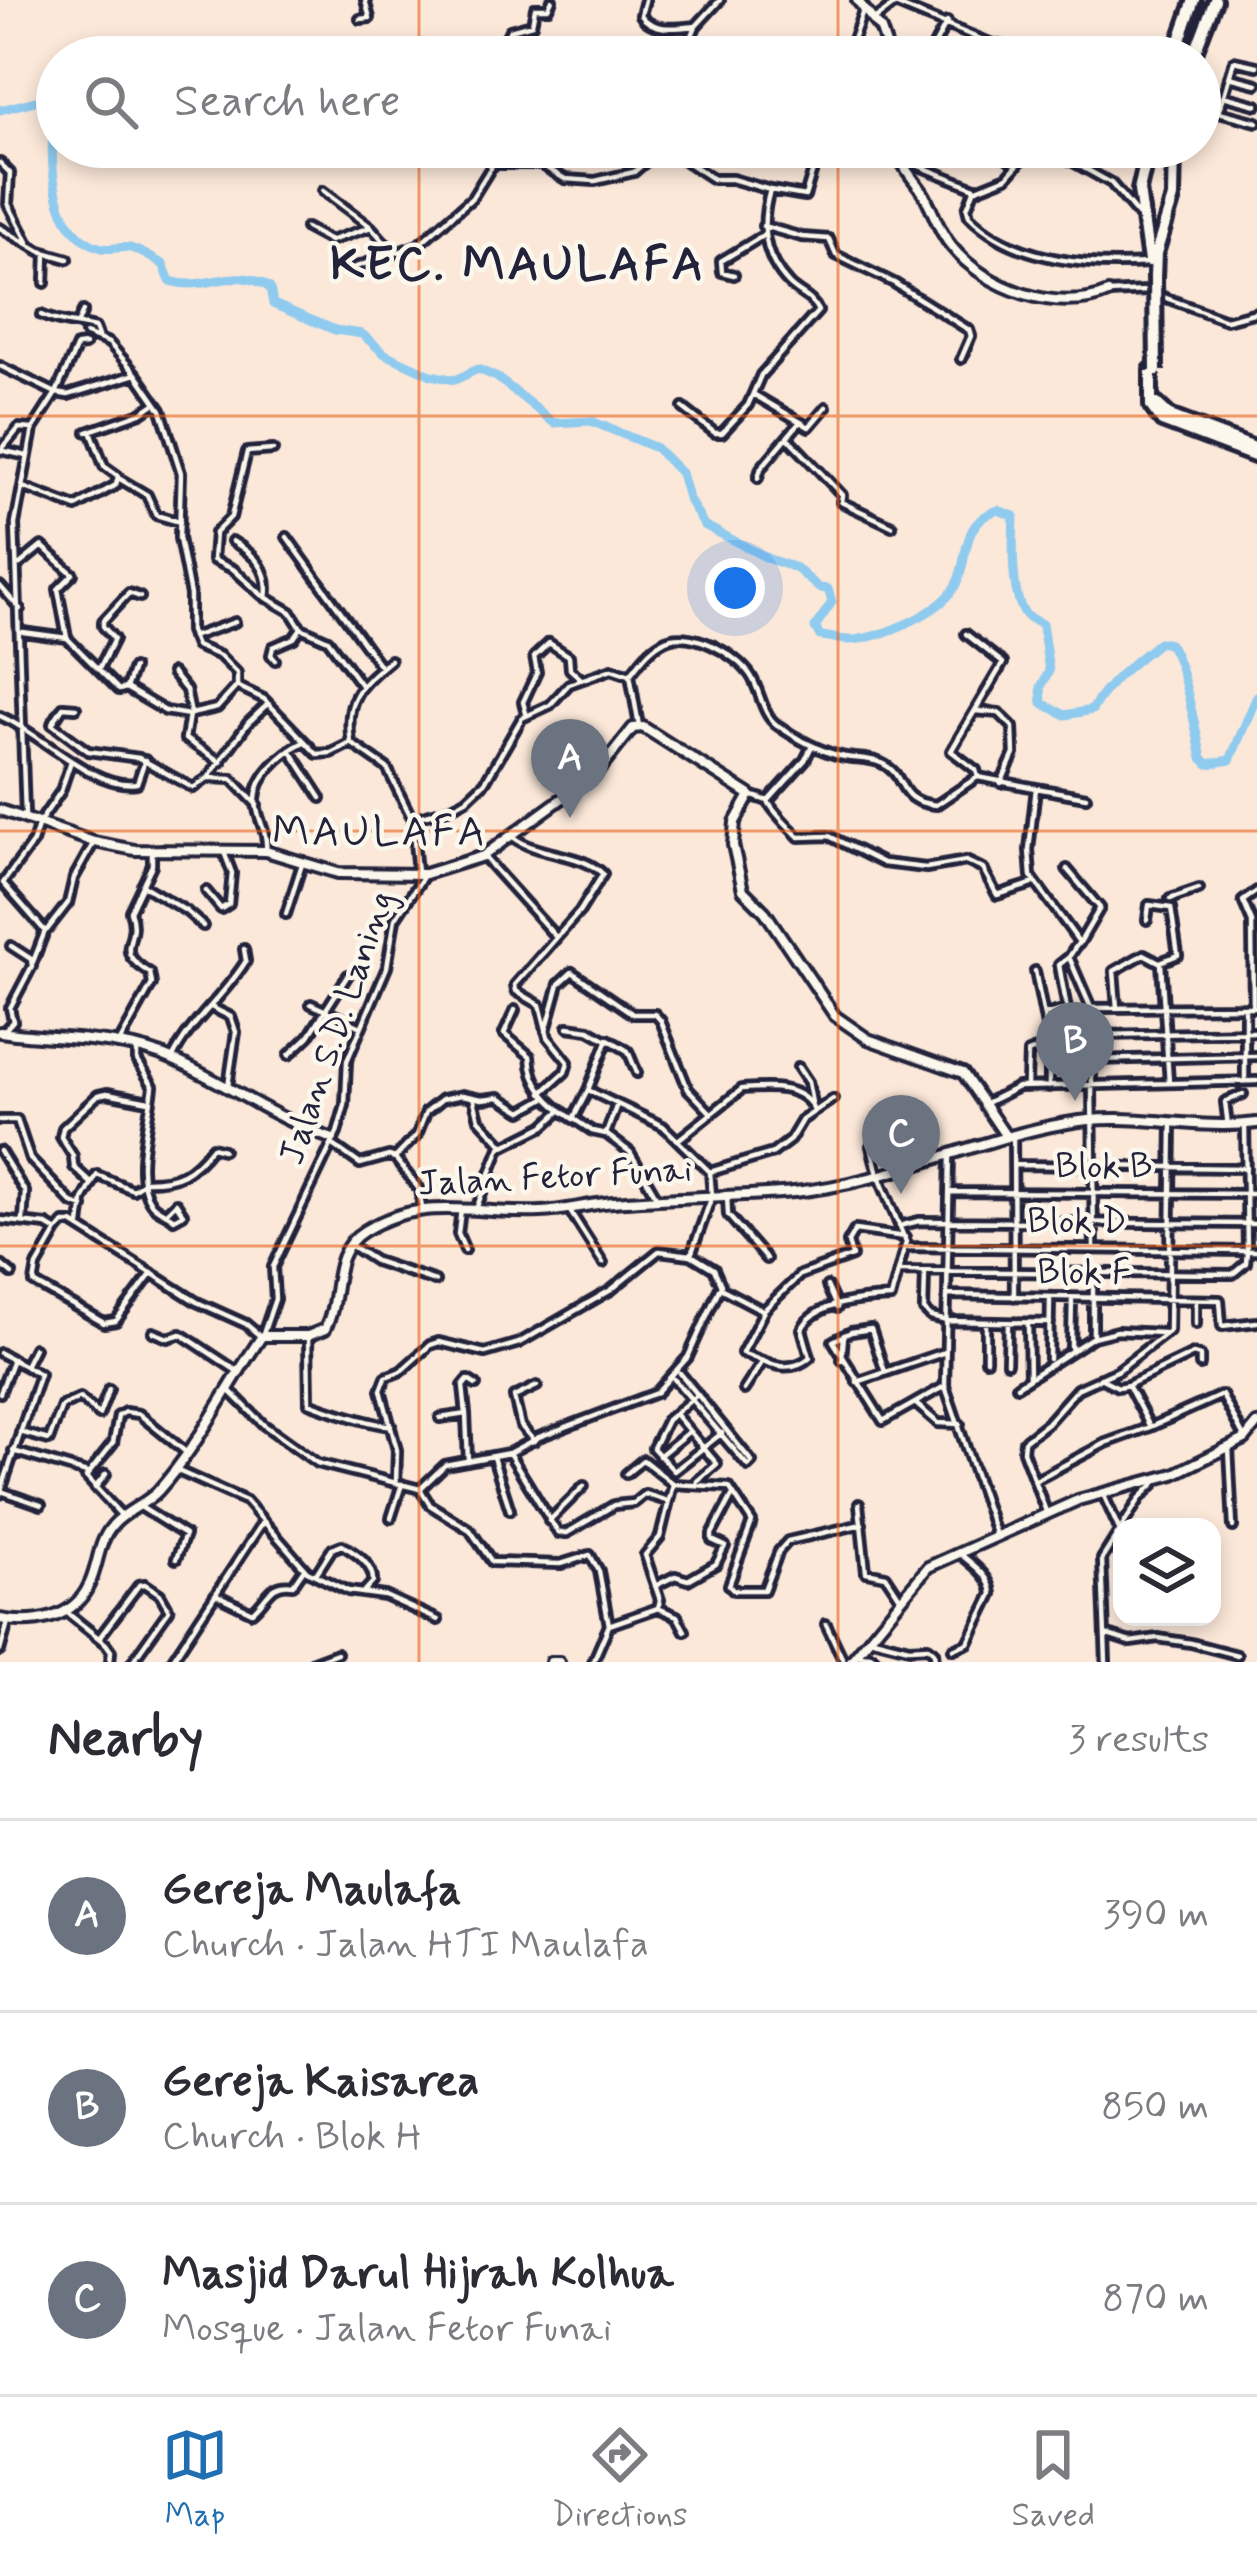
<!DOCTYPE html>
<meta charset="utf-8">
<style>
body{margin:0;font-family:Mynerve,sans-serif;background:#f2f2f3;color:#2b2b33}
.controls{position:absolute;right:36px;bottom:36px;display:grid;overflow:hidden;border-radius:24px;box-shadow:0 6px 18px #0003}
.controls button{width:108px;height:108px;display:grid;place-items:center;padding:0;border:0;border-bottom:3px solid #e1e1e2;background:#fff;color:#2b2b33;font:60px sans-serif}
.you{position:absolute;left:735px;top:588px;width:42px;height:42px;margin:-30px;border:9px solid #fff;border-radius:50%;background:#1a73e8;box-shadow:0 0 0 18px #1a73e833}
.badge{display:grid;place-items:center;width:78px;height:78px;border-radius:50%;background:#1f6fb2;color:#fff;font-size:39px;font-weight:700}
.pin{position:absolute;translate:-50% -99px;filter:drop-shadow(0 3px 6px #0008)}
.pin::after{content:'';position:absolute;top:63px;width:42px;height:36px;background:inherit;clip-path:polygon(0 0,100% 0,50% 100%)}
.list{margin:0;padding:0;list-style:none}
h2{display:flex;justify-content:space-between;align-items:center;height:156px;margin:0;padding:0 48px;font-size:51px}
h2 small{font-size:39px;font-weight:400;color:#7c7c81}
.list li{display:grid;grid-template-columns:78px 1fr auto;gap:36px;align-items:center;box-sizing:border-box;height:192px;padding:0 48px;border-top:3px solid #e1e1e2}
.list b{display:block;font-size:45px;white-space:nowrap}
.list p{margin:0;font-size:39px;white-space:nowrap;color:#7c7c81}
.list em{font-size:39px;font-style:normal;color:#7c7c81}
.icon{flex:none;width:66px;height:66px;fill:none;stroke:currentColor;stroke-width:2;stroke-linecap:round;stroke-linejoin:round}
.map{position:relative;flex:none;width:1257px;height:1662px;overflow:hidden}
.search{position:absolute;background:#fff;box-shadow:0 6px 18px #0003;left:36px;right:36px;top:36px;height:132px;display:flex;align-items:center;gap:30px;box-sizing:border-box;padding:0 42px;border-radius:66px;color:#7c7c81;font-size:45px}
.sheet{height:732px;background:#fff}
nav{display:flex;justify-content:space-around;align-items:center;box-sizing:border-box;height:168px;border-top:3px solid #e1e1e2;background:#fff;font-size:33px;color:#7c7c81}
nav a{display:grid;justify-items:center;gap:6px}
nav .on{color:#1f6fb2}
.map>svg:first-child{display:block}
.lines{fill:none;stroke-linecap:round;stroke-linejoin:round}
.river{stroke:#8fcaef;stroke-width:9}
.street-casing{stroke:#22223b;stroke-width:14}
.secondary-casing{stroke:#22223b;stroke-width:16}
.highway-casing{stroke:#22223b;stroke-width:20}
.street{stroke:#fbf7ec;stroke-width:4.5}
.secondary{stroke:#fbf7ec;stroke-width:8}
.highway{stroke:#fbf7ec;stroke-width:10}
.highway-bridge-casing{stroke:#22223b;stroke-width:20;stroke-linecap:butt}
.highway-bridge{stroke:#fbf7ec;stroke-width:10}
.grid{fill:none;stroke:#e8590c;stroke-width:3;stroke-opacity:0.55}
.labels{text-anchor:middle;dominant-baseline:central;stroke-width:9;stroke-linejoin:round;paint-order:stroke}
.street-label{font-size:36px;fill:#22223b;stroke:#fbf7ec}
.quarter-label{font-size:42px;letter-spacing:3px;fill:#22223b;stroke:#fbf7ec}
.district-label{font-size:48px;font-weight:bold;letter-spacing:3px;fill:#22223b;stroke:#fbf7ec}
</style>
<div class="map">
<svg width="1257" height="1662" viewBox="0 0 1257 1662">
<rect width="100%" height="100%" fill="#fbe8d9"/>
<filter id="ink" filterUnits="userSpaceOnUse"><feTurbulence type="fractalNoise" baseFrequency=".00833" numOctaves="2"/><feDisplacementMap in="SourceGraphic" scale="24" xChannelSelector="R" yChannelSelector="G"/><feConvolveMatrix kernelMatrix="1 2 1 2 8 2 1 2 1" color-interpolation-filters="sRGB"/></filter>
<g filter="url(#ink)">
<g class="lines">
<!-- river -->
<path class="river" d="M 0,110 L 47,98 L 56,108 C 49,151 47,233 102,248 C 111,250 120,246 130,248 C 142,251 152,259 163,264 L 170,281 C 209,293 233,263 270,288 L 273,304 L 335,330 L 362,334 L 385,354 L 431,375 L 455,380 L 478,369 L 498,378 L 554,423 L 591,421 L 656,448 L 681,473 L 688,498 L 704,525 L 769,559 L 796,568 L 819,588 L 828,589 L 832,602 L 815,627 L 820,636 C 830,636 837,640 848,640 C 875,640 932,616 950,594 C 973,566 955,523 998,510 L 1014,516 C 1013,538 1010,598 1026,615 C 1030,619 1037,621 1042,624 L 1049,671 L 1041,687 L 1042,703 L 1065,715 L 1092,710 C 1109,680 1133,664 1159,642 L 1169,644 C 1183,660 1196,732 1202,758 L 1208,764 L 1230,760 L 1257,696"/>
<!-- street casing -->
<g class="street-casing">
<path id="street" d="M 645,0 L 641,15 C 652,32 677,28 696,26
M 360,19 L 370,18 L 365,0
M 874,20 L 895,4 L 990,43 L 1055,57
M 505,40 L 510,30 L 532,24 L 535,8 L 548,8 L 552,0
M 683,57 L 696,26 L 720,0
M 847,57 L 864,8
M 928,57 L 947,22
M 1229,77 L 1257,84
M 1223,96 L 1257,105
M 1200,107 L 1219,112 L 1234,61 L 1257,66
M 1219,112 L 1257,122
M 664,147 L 713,179 L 732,179 L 770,190 C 760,224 762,256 789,284 C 800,295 812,297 818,311 L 761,375 L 748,405 L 722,433 L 715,433 L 683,408
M 994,147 L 1017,166
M 1046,147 L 1111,183 L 1138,215
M 857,149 L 898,153
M 904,160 L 975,188 L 967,208 L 969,216 C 1015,262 1089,267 1149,263
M 0,163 L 10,173 L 8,204 L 28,242
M 497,163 L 501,147
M 977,189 L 1007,177 L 1033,147
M 770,190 L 805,196 L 820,147
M 323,191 L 371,227 L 393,252
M 763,226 L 802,237 L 829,239 L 836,255 L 894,283 L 969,330 L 971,336 L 961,359
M 0,228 L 40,251 L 68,259
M 306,228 L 330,241 L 371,227
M 350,269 L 418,245 L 472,198 L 493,164 L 540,164 L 565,179 L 595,181 L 634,172 L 663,147
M 734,275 L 722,272 L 721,261 L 764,235
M 45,283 L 46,253
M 1108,293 L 1147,291 L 1226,320 L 1257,312
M 41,315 C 60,324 76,323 95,328 L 98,336
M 78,323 L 83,311
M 86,334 L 109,343 L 136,374
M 0,366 L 56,393 L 77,346 L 85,345
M 753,394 L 809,427 L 826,407
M 87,432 L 141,413 L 156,403
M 788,438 L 842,495 L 841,502 L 892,526
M 2,449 L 19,428 L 33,429
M 0,450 L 27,456
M 273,450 L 247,452 L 231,517 L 215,533 L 213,560 L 233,569 L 262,595 L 291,612 L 301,628 L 328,640 L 361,685
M 758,478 L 761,468 L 800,422
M 120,479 L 147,495 L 156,515 L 180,522
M 23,487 L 76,507 L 116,485 L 118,476 L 104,466 L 91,431
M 287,537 L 381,667
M 232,541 C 254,554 271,570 266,598
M 20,564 L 42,546 L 73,574 L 58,589 L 67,638
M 0,586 L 20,609
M 23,632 L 67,638 L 119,690 L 126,688
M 966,634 L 1003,663 L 951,751 L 976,770 L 978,777
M 192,637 L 235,622
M 275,660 L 271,655 L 273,647 L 294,638 L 301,628
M 133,668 L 126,688 L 165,711 L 189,715 L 185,739 L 221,762
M 99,669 L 114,639 L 103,626 L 103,621 L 129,593 L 140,597
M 172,673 L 186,690 L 191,714 L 217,708 L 237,686
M 76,708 L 63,707 L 52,724 L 88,751 L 139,758 L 193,788 L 208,778 L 232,779 L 257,805
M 976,711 L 999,713 L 1013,727 L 1014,754 L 1001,783
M 526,713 L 523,702 L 537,672 L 534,657 L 549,643 L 569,656 L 570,669 L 580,678
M 0,716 C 40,732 93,790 137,783 L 145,760
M 639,726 L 630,675 C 639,663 648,650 662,642 C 688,626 737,654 751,676 C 761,692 762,714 777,725 C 795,738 823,753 845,757 C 857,759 870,758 881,763 C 909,775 893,801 936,805 L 976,778
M 351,743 C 344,699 359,686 390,660
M 290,750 L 321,798
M 978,777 L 1036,788 L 1029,850 L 1031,876 L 1079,942 L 1069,957 L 1091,1008 L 1094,1248
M 208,778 L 248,723 L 268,704
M 1036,788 L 1086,797
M 750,795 L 768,801 C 772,811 790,828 799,837 L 829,836 L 883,863 L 926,868 L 966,861 L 983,869 L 997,895 L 1032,884
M 768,801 L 805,760 L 812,746
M 25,815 L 15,524 L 33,429 L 56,393 L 68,395 L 136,374 L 161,410 L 181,473 L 179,538 L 190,595 L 190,631 L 196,646 L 220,656 L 237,673 L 237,686 L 264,699 L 317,754 L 331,753 L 351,743 L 387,768 L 412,819 L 448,809 L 466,800 L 485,782 L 522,718 L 550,705 L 569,684 L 612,669 L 630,675
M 412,819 L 417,873
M 513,837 C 539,857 581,852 603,874 L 580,911 L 515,985 L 516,991 L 540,1005 L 548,1037 L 568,1062 L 565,1072 L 542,1093
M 266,851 C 268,832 258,821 256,803 C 254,777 283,752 304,742
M 483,856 L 555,936
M 1067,869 L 1100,908 L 1079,944
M 142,885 L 186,911 L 203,926
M 206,891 L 221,909 L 229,904 L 232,873 L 224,852
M 1170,899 L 1199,889
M 286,914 L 303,861
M 1147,920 L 1149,905 L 1171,908 L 1178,955 L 1160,962
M 47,930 L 68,903 L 74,878 L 94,842
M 33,962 L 45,931 L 3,883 L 33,842 L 39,823 L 61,791 L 71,761
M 1035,971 L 1048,1036
M 311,1004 L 361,1027
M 211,1007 L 231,1017 L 236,1032 L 228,1086
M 1245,1007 L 1245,1079
M 1253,1007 L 1252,922 L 1243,901 L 1257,891
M 1091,1008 L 1257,1007
M 1117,1008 L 1114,971 L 1144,954 L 1161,963 L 1169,1083
M 515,1010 L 504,1034 L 530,1056 C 531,1086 549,1103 573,1119 L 588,1090
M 1044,1015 L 1067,1009 L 1059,965 L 1069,957
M 568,1027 L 589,1030 L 607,1040
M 546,1031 L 559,984 L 572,972 L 633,1014 L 655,1014 L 661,1021 L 688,1089 L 710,1112
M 3,1032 L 13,1021 L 10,1008 L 32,966 L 31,959 L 11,946
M 118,1045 L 152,984 L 150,973 C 109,948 142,943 130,911 L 152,865 L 152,851
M 137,1049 L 137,1060 L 153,1086 C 150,1118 131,1175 151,1203 C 157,1211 168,1213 174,1219 L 183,1214
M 289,1055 L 309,1036 L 348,975
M 172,1059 C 191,1020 224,997 246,961 L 244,949
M 1049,1061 L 1048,1036 L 1257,1032
M 798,1067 L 808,1082 L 812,1103
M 1027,1084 L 1028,1053 L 1049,1045
M 1049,1087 L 1049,1061 L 1257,1056
M 473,1097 L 479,1119 L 503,1145
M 986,1103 L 1018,1087 L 1257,1081
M 617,1104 L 606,1134 L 630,1152 L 656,1196
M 574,1119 L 592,1131 L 606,1134
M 0,1120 L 17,1120 L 30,1159 L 72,1203 L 83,1207
M 1228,1126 L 1225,1102 L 1243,1094
M 1013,1134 L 1014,1297
M 678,1140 L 742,1089 C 766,1087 804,1084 814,1111
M 332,1144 L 360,1164 L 389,1156 L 395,1158
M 0,1151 L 25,1192 L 23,1221
M 950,1154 L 945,1386 L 996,1536
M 1014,1165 L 1246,1168
M 710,1172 L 773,1153 L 790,1140 L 802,1120 L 833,1099
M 143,1181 C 177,1182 192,1173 212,1147 L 223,1150
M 91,1183 L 74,1167 L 73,1156 L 61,1137 L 63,1128 L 98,1095 L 107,1093 L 149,1101
M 951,1192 L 1257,1194
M 727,1196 L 728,1215 L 766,1259
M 422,1208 L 419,1189 L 395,1158 L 417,1135 L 426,1112 L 442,1099 L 462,1095 L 482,1099 L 499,1097 L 522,1111 L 545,1098
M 568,1208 L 603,1263
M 461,1209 L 458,1234 L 465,1250
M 476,1209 L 500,1148 L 544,1126 L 561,1110
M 167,1212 L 176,1203 L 183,1214
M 0,1220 L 47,1225 L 57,1231
M 80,1225 L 83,1200 L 97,1175 L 133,1190 L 143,1183
M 903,1225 L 919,1221 L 1257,1224
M 57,1231 L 64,1223 L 72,1223 L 197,1302 L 246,1324 L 259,1335
M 57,1231 L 37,1266 L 34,1283 L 104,1323 L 116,1321 L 152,1273
M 349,1244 L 375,1261 L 435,1281
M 907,1247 L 1247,1251 L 1245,1125
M 0,1264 L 12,1274
M 900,1271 L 1233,1274 L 1246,1263 L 1247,1251 L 1257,1251
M 925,1272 L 924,1310 L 931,1317 L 947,1321 L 1050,1323
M 827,1286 L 837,1308
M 722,1289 L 764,1311 L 742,1353 C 766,1362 789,1376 810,1357 L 802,1329 C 814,1302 865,1299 891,1298 L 906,1242 L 878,1174 L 871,1146
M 947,1295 L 1220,1300 L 1222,1326 L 1257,1322
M 1196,1301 L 1196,1324
M 765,1309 L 800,1275 L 852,1256 L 848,1242 L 855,1230 L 905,1237
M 986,1323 L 986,1360
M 1028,1324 L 1029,1377
M 153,1332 L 168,1338 L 181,1334 L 240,1373
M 263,1334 L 275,1299 L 273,1267 L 337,1133 L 345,1105 L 347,1061 L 387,967 L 395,919 L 425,874
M 308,1336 L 309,1403 C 324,1409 379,1427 391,1425
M 1093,1337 L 1093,1274
M 1071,1347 L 1072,1298
M 0,1353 L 40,1374 L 0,1494
M 1049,1359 L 1050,1299
M 842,1360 L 844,1335
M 1007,1363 L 1008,1323
M 26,1364 L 34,1348
M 885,1372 L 871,1329 L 851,1332 L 833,1341 L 883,1421 L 945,1386
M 680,1373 L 752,1462 L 748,1466
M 1100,1378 L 1118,1387 L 1128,1385 L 1150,1427 L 1222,1395 L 1245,1439
M 674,1379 L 748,1466
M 857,1382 L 945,1352
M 1128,1385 L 1193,1354 L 1200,1356 L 1200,1365
M 1017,1386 L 1093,1337 L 1117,1331 L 1164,1333
M 744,1390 L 763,1361
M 230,1391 L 264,1425 L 317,1463 L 420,1489 L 445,1465 L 509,1453 L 539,1437 L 656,1393 L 688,1357 L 721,1285 L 714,1269 L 691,1255 L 712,1196 L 710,1172 L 663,1126 L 588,1090 L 608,1039 L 628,1051 L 637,1073
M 0,1393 L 13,1359
M 697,1395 L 667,1420 L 653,1448 L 674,1471 L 722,1433
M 916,1404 L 938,1423 L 960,1424
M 466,1414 L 463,1386 L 468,1380 L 476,1385
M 675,1414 L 717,1464 L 697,1481
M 440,1418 L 466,1414 L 468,1461
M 20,1432 L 49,1440 L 62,1406 L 80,1398 L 99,1415 L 109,1389
M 534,1441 L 521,1426 L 514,1397 L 537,1386
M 1229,1448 L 1233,1527
M 13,1451 L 87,1473
M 509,1453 L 558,1533 L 567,1533 L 614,1505 L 634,1503 L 645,1494 L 667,1501
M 659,1456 L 687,1433
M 493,1457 L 510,1510
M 178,1471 L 246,1501 L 307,1571 L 348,1591 L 385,1596 L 438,1620
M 626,1474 L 643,1460 L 673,1484 L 729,1487 L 752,1522 L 729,1585 L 734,1590 L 764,1590 L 779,1551 L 788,1541 L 862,1524
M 1036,1480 L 1106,1443 L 1150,1427
M 396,1483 L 397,1450 L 381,1390 L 386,1377 L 401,1371 L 430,1345 L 439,1342 L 485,1353 L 519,1343 L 611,1290 L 659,1251 L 691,1255
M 95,1488 L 106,1474
M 420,1489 L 430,1505 L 470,1530 L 492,1562 L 561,1564 L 590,1555 L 599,1571 L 609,1625
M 1,1491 L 41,1505
M 1104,1496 L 1119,1529
M 859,1504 L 866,1572 L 886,1576 L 901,1599
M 139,1506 L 185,1535 L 176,1559
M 1047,1514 L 1023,1451 L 1024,1441 L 1047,1423 L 1077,1389 L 1117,1371 L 1169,1331 L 1172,1123
M 122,1516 L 86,1477 L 113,1443 L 118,1416 L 125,1412 L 139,1414 L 187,1453
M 391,1518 L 402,1484
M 549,1521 L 584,1486
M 316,1574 L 332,1549 L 342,1545 C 356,1553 374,1565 373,1582 L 363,1593
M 655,1586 L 675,1576 L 688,1580 L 716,1564 L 725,1546 L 712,1540 L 712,1534 L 732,1496
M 217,1595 L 252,1612 C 268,1599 270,1581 293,1585 L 304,1569
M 658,1608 L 677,1616 L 685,1631
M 65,1611 L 106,1644 L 111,1651 L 110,1662
M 826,1624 L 844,1662
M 1105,1634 L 1130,1642 L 1158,1638 L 1191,1643 L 1237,1655
M 99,1638 L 139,1585 L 145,1584 L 160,1594 L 169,1610 L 132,1662
M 869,1638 L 909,1648 L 928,1647 L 934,1652 L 935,1662
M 953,1649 L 968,1643 L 992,1594 C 991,1576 972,1564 959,1553
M 0,1651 L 8,1622
M 856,1655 L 872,1656 L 877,1662
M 171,1662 L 263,1522
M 313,1662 L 337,1653
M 593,1662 L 609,1625 L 658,1608 L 660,1600 L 645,1555 L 660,1537 L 673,1484
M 1106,1662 L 1102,1559 L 1140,1498 L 1156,1482"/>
</g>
<!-- secondary casing -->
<g class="secondary-casing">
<path id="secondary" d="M 857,0 L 881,30 L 890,57
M 899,147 C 899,167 915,179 925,196 C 934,213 939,232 952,247 C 985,288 1058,315 1108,293
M 0,810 L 94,842 L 135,850 L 266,851 L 338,873 L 425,874 L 483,856 L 597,773 L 633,728 L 643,727 L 750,795 L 735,822 L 733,845 L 743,890 L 765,912 L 835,1016 L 868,1039 L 963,1073 L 1005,1135
M 0,1032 C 56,1040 122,1036 174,1060 C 228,1084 276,1120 333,1139
M 0,1619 C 33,1625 73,1620 89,1585 C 99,1565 97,1543 113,1525 C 125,1511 145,1505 158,1491 C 200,1444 226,1388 262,1336 L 308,1336 L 325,1329 C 342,1297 328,1253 364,1231 C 423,1194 476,1215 541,1212 C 565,1211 589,1204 613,1202 C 673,1197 734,1197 794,1192 C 888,1183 975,1139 1067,1123 C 1131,1111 1193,1131 1257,1123
M 551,1662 L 559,1662
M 850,1662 L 928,1567 L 1078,1500 L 1174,1474 L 1245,1439 L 1257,1424"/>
</g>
<!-- highway casing -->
<g class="highway-casing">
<path id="highway" d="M 1174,57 L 1194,0
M 1193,57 L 1215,0
M 1149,147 L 1139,190 L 1149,261
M 1155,277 L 1156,253 L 1173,198 L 1174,147
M 1151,370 L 1151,406 L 1162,421 L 1257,457
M 1157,404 L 1170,416 L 1257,449"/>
</g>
<!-- street -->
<use href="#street" class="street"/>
<!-- secondary -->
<use href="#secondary" class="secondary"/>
<!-- highway -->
<use href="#highway" class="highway"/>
<!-- highway-bridge casing -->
<g class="highway-bridge-casing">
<path id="highway-bridge" d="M 1155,277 L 1156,371"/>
</g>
<!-- highway-bridge -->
<use href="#highway-bridge" class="highway-bridge"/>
</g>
</g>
<!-- grid -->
<path class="grid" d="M 419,0 L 419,57M 838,0 L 838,57M 419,147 L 419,1662M 838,147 L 838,1662M 0,416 L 1257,416M 0,831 L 1257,831M 0,1246 L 1257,1246"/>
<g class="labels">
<!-- street labels -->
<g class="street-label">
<text transform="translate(338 1028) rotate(-71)">Jalan S.D. Laning</text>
<text x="1104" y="1167">Blok B</text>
<text transform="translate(555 1178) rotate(-3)">Jalan Fetor Funai</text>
<text x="1077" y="1222">Blok D</text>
<text x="1084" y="1273">Blok F</text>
</g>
<!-- quarter labels -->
<g class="quarter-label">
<text x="380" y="833">MAULAFA</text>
</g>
<!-- district labels -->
<g class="district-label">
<text x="518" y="265">KEC. MAULAFA</text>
</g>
</g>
</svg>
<div class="controls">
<button><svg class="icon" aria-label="layers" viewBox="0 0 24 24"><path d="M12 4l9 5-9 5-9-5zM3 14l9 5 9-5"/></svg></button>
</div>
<div class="you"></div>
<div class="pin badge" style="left:570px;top:818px;background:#6b7280">A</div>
<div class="pin badge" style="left:1075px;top:1101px;background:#6b7280">B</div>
<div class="pin badge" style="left:901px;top:1194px;background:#6b7280">C</div>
<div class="search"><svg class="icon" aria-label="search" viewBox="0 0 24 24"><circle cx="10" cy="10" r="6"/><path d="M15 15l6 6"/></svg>Search here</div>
</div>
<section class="sheet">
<h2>Nearby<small>3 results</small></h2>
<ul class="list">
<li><span class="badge" style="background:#6b7280">A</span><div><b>Gereja Maulafa</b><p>Church · Jalan HTI Maulafa</p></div><em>390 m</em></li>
<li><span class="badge" style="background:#6b7280">B</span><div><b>Gereja Kaisarea</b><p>Church · Blok H</p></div><em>850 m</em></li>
<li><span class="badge" style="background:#6b7280">C</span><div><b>Masjid Darul Hijrah Kolhua</b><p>Mosque · Jalan Fetor Funai</p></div><em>870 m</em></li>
</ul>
</section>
<nav>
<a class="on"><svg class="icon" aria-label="map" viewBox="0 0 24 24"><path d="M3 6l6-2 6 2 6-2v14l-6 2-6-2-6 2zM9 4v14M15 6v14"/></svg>Map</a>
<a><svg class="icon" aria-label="directions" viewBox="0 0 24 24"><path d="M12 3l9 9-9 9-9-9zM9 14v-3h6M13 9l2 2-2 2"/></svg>Directions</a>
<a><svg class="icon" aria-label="saved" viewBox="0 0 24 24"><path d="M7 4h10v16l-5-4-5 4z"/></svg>Saved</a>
</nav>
